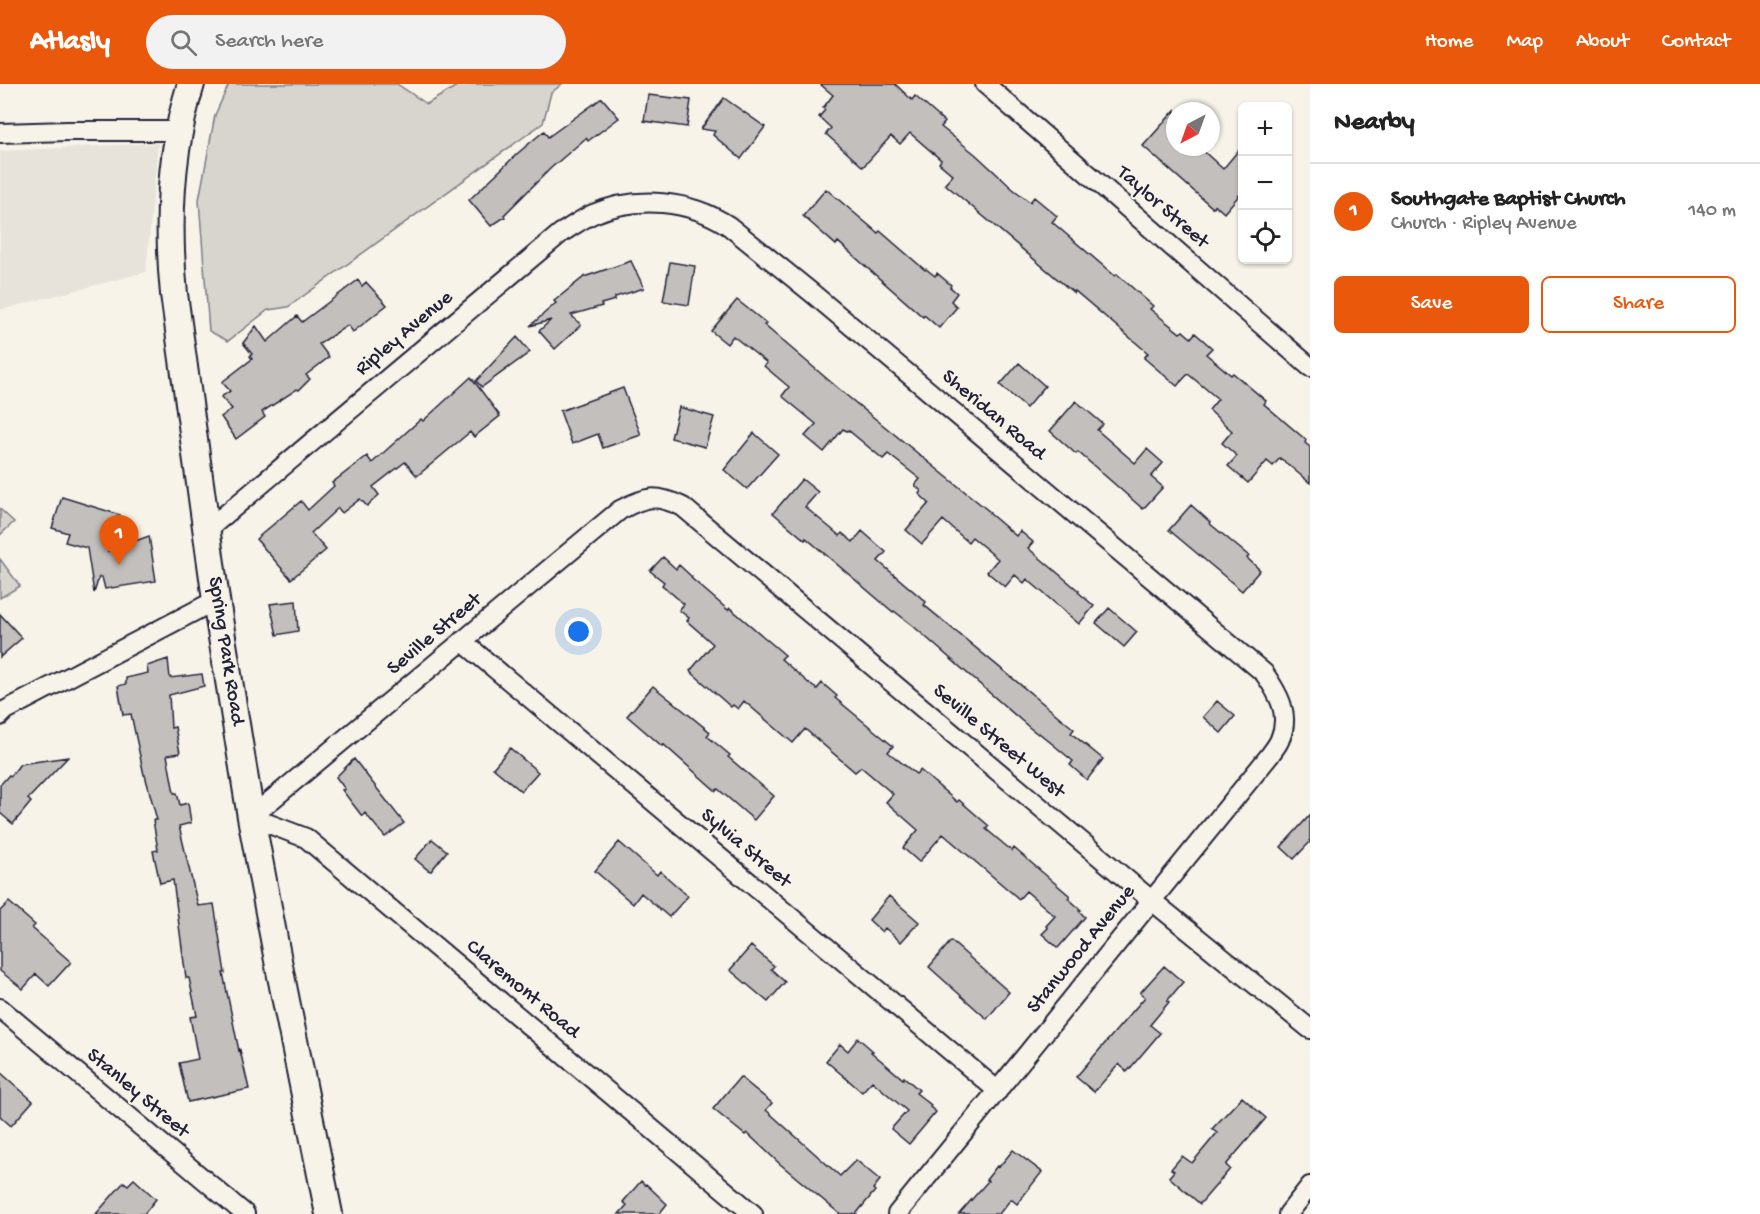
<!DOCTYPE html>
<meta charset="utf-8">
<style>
body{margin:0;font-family:"Gochi Hand",sans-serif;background:#f2f2f2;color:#222}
.controls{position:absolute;right:18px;top:18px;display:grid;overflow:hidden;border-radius:9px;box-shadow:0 2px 4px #0004}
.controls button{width:54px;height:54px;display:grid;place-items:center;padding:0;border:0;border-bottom:2px solid #e0e0e0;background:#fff;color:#222;font:30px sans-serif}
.compass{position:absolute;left:1166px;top:18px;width:54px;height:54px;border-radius:50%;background:#fff;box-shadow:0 2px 4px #0004;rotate:221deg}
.you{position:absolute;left:579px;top:548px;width:21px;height:21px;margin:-15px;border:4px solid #fff;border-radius:50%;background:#1a73e8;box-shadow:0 0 0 9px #1a73e833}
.badge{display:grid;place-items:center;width:39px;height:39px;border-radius:50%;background:#ea580c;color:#fff;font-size:20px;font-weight:700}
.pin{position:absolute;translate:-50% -50px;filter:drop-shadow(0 2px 3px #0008)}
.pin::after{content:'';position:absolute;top:32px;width:21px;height:18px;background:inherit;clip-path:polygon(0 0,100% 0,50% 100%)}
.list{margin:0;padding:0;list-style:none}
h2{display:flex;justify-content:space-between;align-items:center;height:78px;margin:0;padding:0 24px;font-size:26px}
h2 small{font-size:20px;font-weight:400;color:#767676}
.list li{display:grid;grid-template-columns:39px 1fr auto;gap:18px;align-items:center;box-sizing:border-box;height:96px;padding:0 24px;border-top:2px solid #e0e0e0}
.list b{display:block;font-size:22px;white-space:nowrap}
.list p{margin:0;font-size:20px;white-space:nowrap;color:#767676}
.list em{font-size:20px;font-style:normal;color:#767676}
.actions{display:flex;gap:12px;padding:18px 24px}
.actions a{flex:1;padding:14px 0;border:2px solid #ea580c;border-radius:9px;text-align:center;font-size:21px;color:#ea580c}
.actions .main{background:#ea580c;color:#fff}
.icon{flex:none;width:33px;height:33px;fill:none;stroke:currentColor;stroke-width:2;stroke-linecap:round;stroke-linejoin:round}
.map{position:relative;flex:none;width:1310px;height:1130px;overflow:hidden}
header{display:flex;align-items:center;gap:36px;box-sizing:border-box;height:84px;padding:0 30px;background:#ea580c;color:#fff}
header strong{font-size:28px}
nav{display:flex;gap:33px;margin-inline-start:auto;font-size:21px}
.search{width:420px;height:54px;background:#f2f2f2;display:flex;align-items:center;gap:15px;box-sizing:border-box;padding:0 21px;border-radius:33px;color:#767676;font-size:22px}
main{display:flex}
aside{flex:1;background:#fff}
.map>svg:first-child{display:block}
.built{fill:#e7e3db}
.green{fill:#d8d5cf;stroke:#7d7c85;stroke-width:1.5}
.building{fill:#c2bfbd;stroke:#22223b;stroke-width:1.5}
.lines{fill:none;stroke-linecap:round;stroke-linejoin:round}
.street-casing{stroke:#22223b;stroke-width:22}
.secondary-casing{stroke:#22223b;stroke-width:30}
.street{stroke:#f7f3e8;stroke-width:18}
.secondary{stroke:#f7f3e8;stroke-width:26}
.labels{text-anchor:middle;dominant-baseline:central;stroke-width:4.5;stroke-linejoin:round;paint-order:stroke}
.street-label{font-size:21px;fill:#22223b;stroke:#f7f3e8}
</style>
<header>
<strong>Atlasly</strong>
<div class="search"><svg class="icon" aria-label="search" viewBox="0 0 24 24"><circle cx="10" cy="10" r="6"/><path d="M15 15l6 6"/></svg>Search here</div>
<nav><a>Home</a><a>Map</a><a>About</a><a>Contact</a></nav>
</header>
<main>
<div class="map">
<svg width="1310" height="1130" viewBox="0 0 1310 1130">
<rect width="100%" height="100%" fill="#f7f3e8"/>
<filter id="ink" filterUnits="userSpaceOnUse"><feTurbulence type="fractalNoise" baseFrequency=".0167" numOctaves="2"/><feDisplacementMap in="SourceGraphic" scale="12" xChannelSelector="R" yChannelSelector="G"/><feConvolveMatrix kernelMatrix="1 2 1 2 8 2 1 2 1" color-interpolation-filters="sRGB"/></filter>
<g filter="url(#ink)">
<!-- built -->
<path class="built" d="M 158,59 L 146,188 L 0,226 L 0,67 Z"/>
<!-- green -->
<path class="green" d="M 229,0 L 397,0 L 427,20 L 460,0 L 562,0 L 551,9 L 543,39 L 288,223 L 268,226 L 228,257 L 209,247 L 199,116 L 215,31 Z
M 0,425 L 14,438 L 0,451 Z
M 0,475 L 20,502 L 0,514 Z"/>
<!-- building -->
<path class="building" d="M 820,0 L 895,0 L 912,16 L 915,12 L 945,38 L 941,43 L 975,70 L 1013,105 L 1030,118 L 1034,113 L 1057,132 L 1052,138 L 1115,192 L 1117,190 L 1153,222 L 1150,225 L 1180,249 L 1183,247 L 1191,254 L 1195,249 L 1212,264 L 1206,270 L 1231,291 L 1233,289 L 1266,317 L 1264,320 L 1306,356 L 1305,359 L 1310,363 L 1310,399 L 1280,374 L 1273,382 L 1267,377 L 1248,399 L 1228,382 L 1237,372 L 1222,359 L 1232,347 L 1209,326 L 1218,315 L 1188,290 L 1177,302 L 1144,274 L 1148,269 L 1075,207 L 1074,209 L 945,100 L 953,91 L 939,79 L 941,76 L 910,49 L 900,60 L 891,52 L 863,83 L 826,50 L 831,44 L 819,33 L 825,26 L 823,24 L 833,11 Z
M 648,11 L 691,16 L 687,43 L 644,37 Z
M 602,14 L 619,34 L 588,57 L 586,54 L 551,84 L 504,131 L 505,133 L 491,142 L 469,116 L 518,69 L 544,47 L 548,53 Z
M 724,14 L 765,43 L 741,75 L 713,51 L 715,47 L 701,45 Z
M 1175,26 L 1175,63 L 1199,63 L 1223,85 L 1242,62 L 1242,108 L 1224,129 L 1215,121 L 1213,124 L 1143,62 Z
M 826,105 L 878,149 L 880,147 L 925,186 L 926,185 L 935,192 L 937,189 L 951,201 L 950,203 L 957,209 L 951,217 L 957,223 L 939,244 L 924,231 L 923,233 L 838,158 L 836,161 L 803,132 Z
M 631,177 L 644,204 L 615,213 L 615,216 L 601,220 L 602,222 L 571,231 L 581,241 L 555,265 L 539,247 L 551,236 L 530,242 L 556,219 L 554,217 L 584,193 Z
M 670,178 L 695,182 L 689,221 L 663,217 Z
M 358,196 L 362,202 L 366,198 L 387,221 L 353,248 L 348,241 L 319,260 L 329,273 L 306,291 L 310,295 L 299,306 L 297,305 L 262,328 L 265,333 L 236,355 L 221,333 L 232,325 L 221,313 L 230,307 L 222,298 L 252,275 L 250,272 L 252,270 L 243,259 L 256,242 L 267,258 L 297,232 L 302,238 Z
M 737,216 L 766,239 L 764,241 L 846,311 L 990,428 L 989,429 L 1016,452 L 1020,447 L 1033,458 L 1028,464 L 1079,507 L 1078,508 L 1094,522 L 1079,540 L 1027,495 L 1024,499 L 1015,491 L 1005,503 L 987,488 L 998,475 L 972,453 L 968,458 L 943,436 L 922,460 L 906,446 L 929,419 L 919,410 L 921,407 L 915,401 L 920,395 L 888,370 L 883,375 L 848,346 L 847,347 L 843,345 L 824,368 L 805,352 L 816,340 L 782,312 L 789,303 L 764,282 L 767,279 L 733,252 L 727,260 L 711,247 Z
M 517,253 L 530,268 L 482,303 L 476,297 Z
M 1019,279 L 1045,302 L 1026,324 L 1000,301 Z
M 471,293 L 500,332 L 474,353 L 470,348 L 417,392 L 405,378 L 373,403 L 379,411 L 367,422 L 360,415 L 342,429 L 338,424 L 311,449 L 326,466 L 291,495 L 256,455 L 301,417 L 308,426 L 334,402 L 332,399 L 367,372 L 372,379 L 421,335 L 423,337 Z
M 623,304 L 641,351 L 603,364 L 598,350 L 572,360 L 560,327 Z
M 1076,317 L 1103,340 L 1097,346 L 1135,379 L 1147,365 L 1163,379 L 1151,393 L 1163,403 L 1143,425 L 1078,368 L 1076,370 L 1050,347 Z
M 679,323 L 714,333 L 705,363 L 671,354 Z
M 754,349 L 778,370 L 747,405 L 724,386 Z
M 802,395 L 818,408 L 805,423 L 840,452 L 842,449 L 853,458 L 862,447 L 886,468 L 878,477 L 926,518 L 924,521 L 1074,645 L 1071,649 L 1103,675 L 1087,696 L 1070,681 L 1073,677 L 1039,649 L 1038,650 L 1030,644 L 912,541 L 894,527 L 893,528 L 806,454 L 805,456 L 773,429 Z
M 62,413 L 120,431 L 108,467 L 149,452 L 156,497 L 105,505 L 102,493 L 99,493 L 94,509 L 87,464 L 65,458 L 68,449 L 52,444 Z
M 1191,421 L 1210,438 L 1209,439 L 1249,472 L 1247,474 L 1260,486 L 1242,507 L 1169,446 Z
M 663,473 L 676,485 L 679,481 L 692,493 L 691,494 L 728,526 L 730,524 L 785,571 L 781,575 L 812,602 L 817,605 L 822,599 L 837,612 L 835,614 L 893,662 L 888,668 L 916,690 L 920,686 L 957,718 L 959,716 L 989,742 L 986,745 L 1012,767 L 1014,764 L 1070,812 L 1068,814 L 1081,826 L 1079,827 L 1085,833 L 1058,864 L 1042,850 L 1048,844 L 1046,842 L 1055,832 L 1026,807 L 1019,815 L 943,750 L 919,778 L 903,764 L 918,746 L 886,718 L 893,710 L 861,683 L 855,688 L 805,645 L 793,659 L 744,617 L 738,625 L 733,621 L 731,623 L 690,587 L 713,560 L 687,537 L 689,534 L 679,526 L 684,520 L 662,501 L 664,498 L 650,487 Z
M 296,517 L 298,547 L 277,551 L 270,520 Z
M 1109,524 L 1137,548 L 1124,563 L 1096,539 Z
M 0,530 L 22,554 L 0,573 Z
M 168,575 L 170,594 L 202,590 L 204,602 L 169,611 L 171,644 L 175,643 L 180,669 L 167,671 L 174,709 L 177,709 L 180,721 L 188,719 L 191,739 L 179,742 L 198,822 L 214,820 L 225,889 L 223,889 L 239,967 L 240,966 L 249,1005 L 188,1018 L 179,979 L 198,975 L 190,933 L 197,932 L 189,894 L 186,894 L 173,796 L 160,799 L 153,767 L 158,766 L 153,736 L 157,736 L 145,691 L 144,691 L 131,630 L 123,631 L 118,602 L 126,600 L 126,594 L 148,589 L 147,582 Z
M 653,602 L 710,648 L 707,652 L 730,671 L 728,673 L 774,712 L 754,736 L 718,705 L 716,707 L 663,660 L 662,662 L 627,632 Z
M 1217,617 L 1235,632 L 1221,649 L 1203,633 Z
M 510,664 L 538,688 L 521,707 L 493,684 Z
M 68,673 L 28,715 L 31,718 L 13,740 L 0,729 L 0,701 L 9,691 L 11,692 L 20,680 Z
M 354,675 L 404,739 L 385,753 L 365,729 L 362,732 L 342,706 L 345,705 L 336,693 Z
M 1310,731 L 1310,758 L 1294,775 L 1281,763 Z
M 432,755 L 447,767 L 431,787 L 428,786 L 415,775 Z
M 619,758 L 657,791 L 660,787 L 688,812 L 669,833 L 641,809 L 633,820 L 595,787 Z
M 889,812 L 919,838 L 901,858 L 885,844 L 882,848 L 869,836 Z
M 9,818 L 35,841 L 32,844 L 71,878 L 49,902 L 36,890 L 23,905 L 0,887 L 0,827 Z
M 951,857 L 1009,908 L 987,935 L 929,883 Z
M 751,862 L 774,882 L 771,885 L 785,898 L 768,918 L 730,886 Z
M 1164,882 L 1183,898 L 1167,917 L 1169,918 L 1150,941 L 1160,949 L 1127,988 L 1119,980 L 1094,1008 L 1076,993 L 1145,913 L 1140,909 Z
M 858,954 L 873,967 L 871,968 L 903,995 L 904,993 L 919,1006 L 916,1009 L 931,1021 L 930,1023 L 936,1028 L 909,1060 L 891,1045 L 907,1027 L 872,997 L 862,1008 L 826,977 L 840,960 L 848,967 Z
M 0,988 L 33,1017 L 11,1042 L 0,1032 Z
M 740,993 L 772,1019 L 766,1026 L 840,1092 L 856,1076 L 880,1096 L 873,1105 L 875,1107 L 856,1130 L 840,1130 L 780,1080 L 747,1049 L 745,1051 L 713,1025 Z
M 1242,1013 L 1266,1034 L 1226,1081 L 1230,1085 L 1200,1120 L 1169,1093 L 1174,1087 L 1171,1085 L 1182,1072 L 1192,1079 L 1217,1049 L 1212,1045 Z
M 1013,1066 L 1042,1088 L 1017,1120 L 1011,1115 L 999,1130 L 959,1130 L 988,1097 L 986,1096 L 997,1082 L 999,1083 Z
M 134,1095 L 156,1115 L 144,1130 L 96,1130 L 124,1098 L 128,1101 Z
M 641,1097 L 645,1101 L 646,1100 L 667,1120 L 659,1130 L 619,1130 L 627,1121 L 623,1118 Z"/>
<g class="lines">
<!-- street casing -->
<g class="street-casing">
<path id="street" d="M 985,0 L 1310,283
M 0,49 L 68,47 L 179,47
M 207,446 L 561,149 C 571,143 582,135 593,130 C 637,111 690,116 729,142 L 812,209 L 1264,589 C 1278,609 1291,630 1280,655 C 1278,661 1273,666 1270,671 L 897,1130
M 462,557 L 998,1007
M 0,632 L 6,626 L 216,516
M 0,924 L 245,1130
M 753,1130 L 306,754 L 251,733 L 620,426 C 646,412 656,410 683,423 L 1151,816 L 1310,945
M 1288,1130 L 1310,1102"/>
</g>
<!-- secondary casing -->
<g class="secondary-casing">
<path id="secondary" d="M 191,0 C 170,67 167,140 174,210 L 216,516 L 251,733 L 280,887 L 329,1130"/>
</g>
<!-- street -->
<use href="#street" class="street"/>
<!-- secondary -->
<use href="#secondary" class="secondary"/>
</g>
</g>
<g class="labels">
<!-- street labels -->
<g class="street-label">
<text transform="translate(1162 124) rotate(41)">Taylor Street</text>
<text transform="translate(405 250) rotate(-40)">Ripley Avenue</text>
<text transform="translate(993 332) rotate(40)">Sheridan Road</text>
<text transform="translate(435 551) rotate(-40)">Seville Street</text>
<text transform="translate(225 567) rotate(81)">Spring Park Road</text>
<text transform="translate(998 658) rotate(40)">Seville Street West</text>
<text transform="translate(745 765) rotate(40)">Sylvia Street</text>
<text transform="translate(1082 866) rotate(-51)">Stanwood Avenue</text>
<text transform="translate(522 906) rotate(40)">Claremont Road</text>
<text transform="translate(137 1010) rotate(40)">Stanley Street</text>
</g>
</g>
</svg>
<div class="controls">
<button>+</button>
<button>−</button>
<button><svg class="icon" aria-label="locate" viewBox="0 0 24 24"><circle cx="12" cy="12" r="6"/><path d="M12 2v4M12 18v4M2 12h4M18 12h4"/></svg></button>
</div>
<svg class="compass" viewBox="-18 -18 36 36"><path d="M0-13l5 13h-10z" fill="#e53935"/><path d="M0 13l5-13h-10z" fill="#767676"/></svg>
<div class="you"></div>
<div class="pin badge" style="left:119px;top:481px">1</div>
</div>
<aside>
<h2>Nearby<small></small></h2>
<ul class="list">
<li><span class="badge">1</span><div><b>Southgate Baptist Church</b><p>Church · Ripley Avenue</p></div><em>140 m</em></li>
</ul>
<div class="actions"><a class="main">Save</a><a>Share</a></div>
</aside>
</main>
